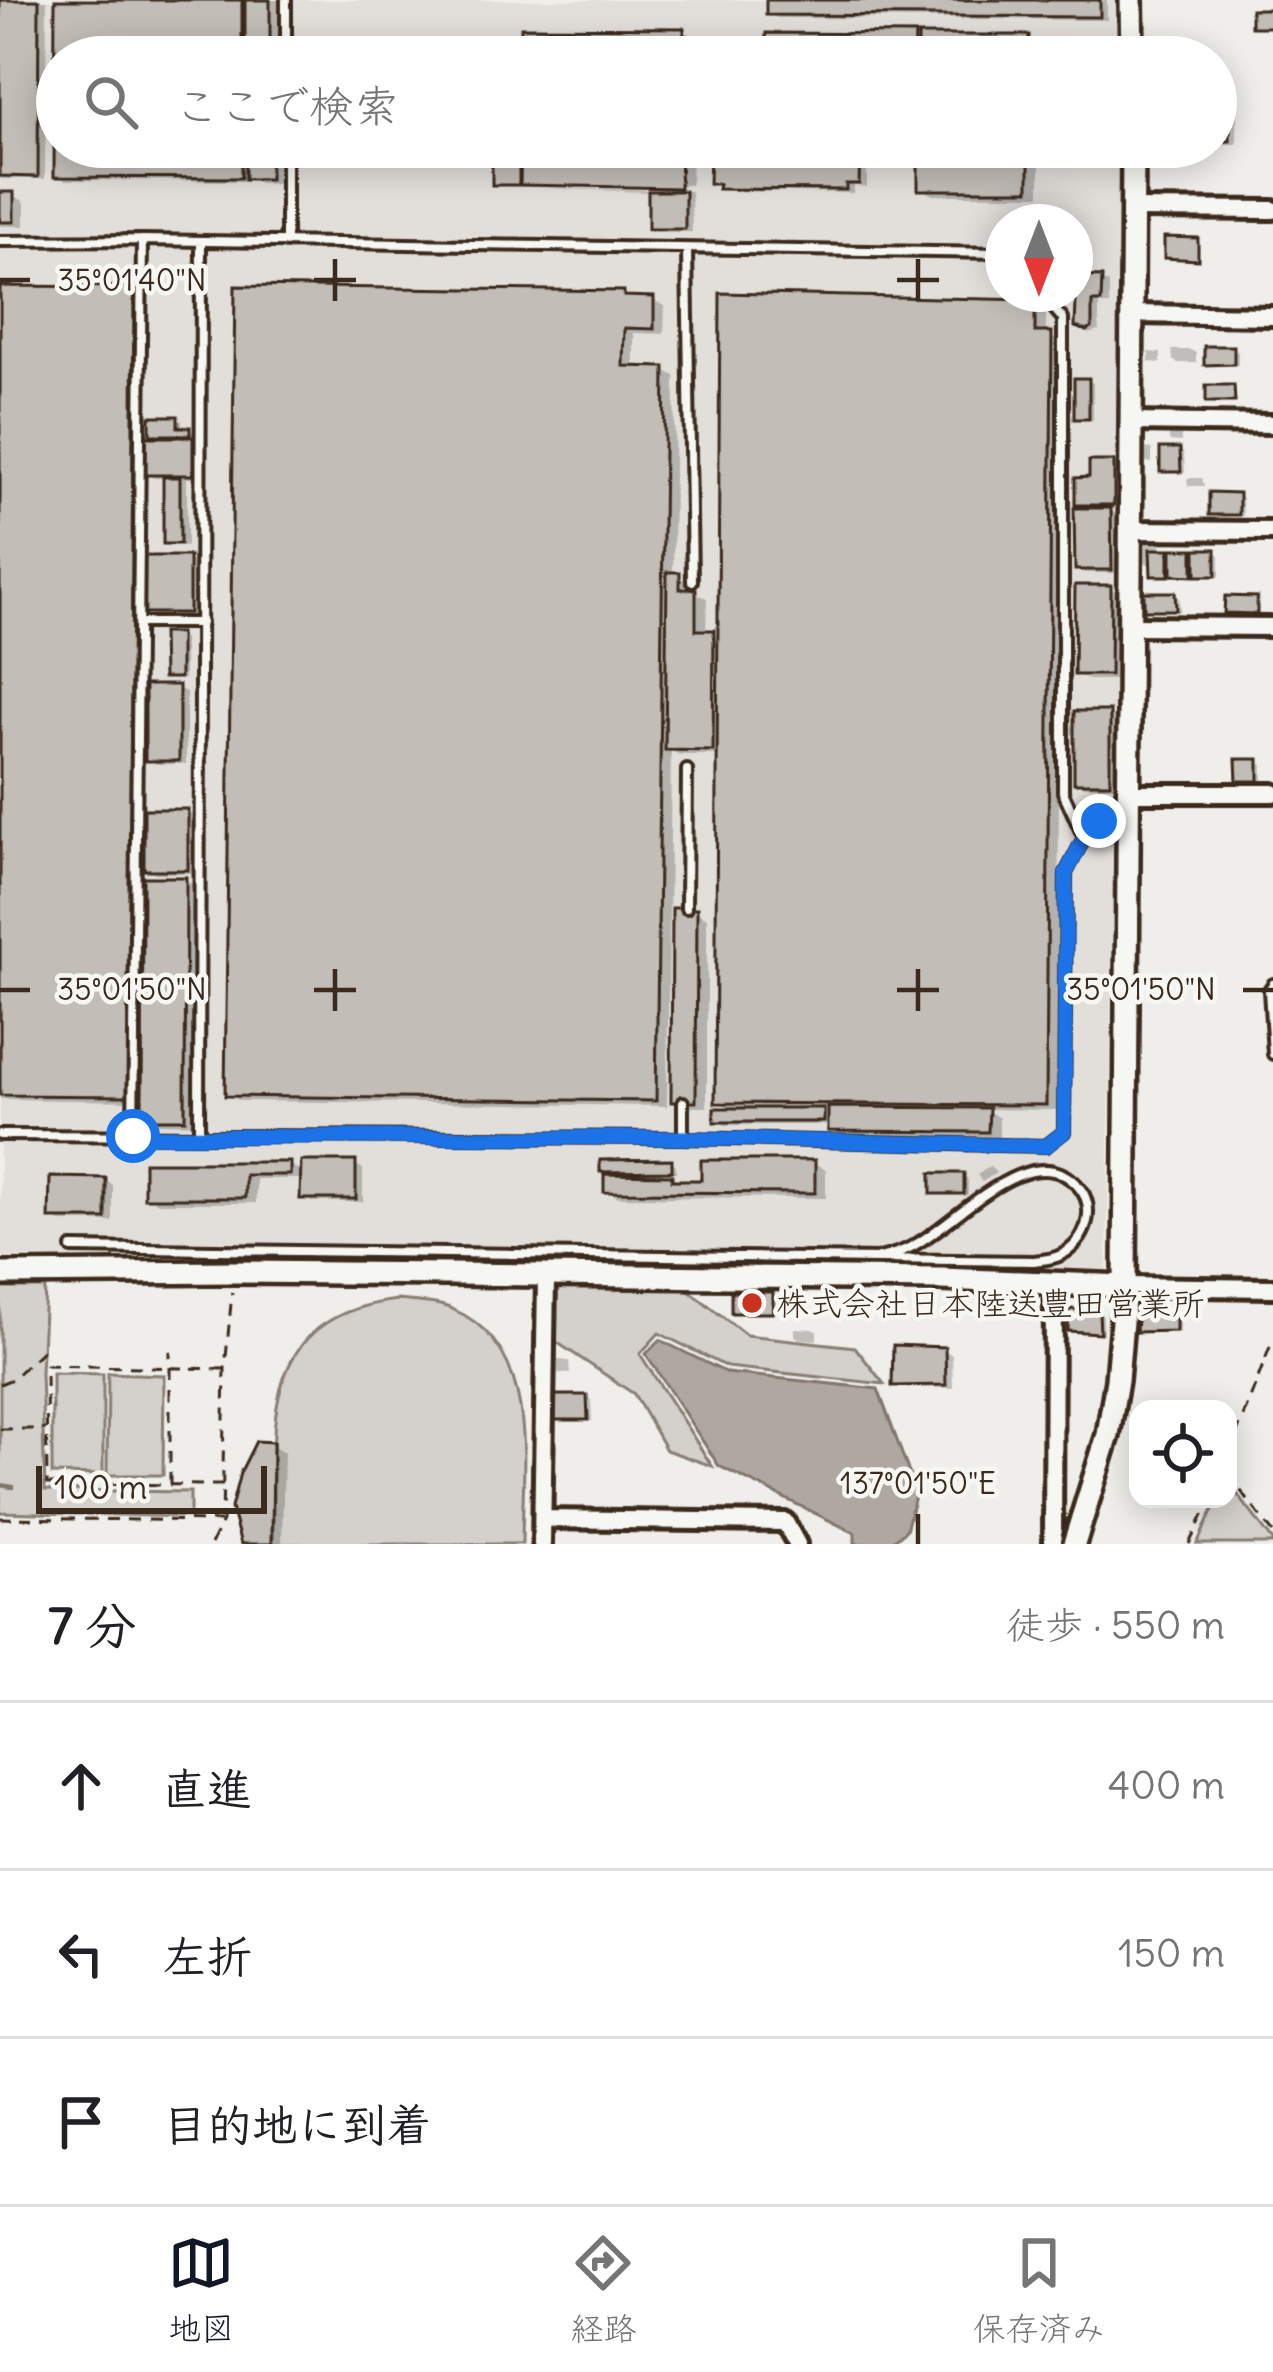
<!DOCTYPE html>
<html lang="ja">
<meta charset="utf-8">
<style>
body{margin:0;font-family:Delius,"Klee One",sans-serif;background:#f6f6f6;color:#202124}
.controls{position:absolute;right:36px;bottom:36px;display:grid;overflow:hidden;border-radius:24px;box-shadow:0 6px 30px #0003}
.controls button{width:108px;height:108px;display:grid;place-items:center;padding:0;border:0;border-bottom:3px solid #e0e0e0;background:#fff;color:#202124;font:60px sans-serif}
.compass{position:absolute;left:985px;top:204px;width:108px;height:108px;border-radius:50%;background:#fff;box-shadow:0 6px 30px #0003;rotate:180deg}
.scale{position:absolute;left:36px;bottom:30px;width:231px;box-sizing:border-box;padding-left:12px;border:6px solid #3b2a1e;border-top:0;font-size:33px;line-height:42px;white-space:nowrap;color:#3b2a1e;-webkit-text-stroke:9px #f6f6f2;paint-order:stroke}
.stop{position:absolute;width:36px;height:36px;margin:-27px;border:9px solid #1a73e8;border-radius:50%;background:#fff}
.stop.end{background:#1a73e8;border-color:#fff;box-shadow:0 3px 12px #0008}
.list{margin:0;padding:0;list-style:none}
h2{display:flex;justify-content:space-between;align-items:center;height:156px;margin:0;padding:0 48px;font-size:51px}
h2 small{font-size:39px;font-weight:400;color:#757577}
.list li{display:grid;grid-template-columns:78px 1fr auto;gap:36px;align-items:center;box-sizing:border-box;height:168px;padding:0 48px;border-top:3px solid #e0e0e0}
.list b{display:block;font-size:45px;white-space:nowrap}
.list em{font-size:39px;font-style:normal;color:#757577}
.icon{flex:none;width:66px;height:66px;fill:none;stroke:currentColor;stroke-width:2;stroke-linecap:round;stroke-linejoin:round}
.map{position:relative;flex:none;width:1273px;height:1544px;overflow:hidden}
.search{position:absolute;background:#fff;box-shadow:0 6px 30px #0003;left:36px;right:36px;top:36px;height:132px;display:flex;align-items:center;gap:30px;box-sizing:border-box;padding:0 42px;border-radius:66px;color:#757577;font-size:45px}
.sheet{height:660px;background:#fff}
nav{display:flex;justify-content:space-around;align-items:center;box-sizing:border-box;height:168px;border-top:3px solid #e0e0e0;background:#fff;font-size:33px;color:#757577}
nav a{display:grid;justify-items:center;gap:6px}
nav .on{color:#111827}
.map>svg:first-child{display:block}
.built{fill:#e2dfdb;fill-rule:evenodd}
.green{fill:#d4d1cc;stroke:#887e75;stroke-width:3}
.water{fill:#afa8a1;stroke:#81766d;stroke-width:3}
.shadow{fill:#0003}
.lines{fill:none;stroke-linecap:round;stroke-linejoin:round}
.stream{stroke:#81766d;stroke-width:4.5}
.building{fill:#c2bdb7;stroke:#3b2a1e;stroke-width:3}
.service-casing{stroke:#3b2a1e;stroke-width:16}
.minor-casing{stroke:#3b2a1e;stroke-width:26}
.tertiary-casing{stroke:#3b2a1e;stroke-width:30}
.path{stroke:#3b2a1e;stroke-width:3;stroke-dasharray:12 9;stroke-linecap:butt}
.service{stroke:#f6f6f2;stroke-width:8}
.minor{stroke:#f6f6f2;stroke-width:16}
.tertiary{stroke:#f6f6f2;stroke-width:21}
.route{stroke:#1a73e8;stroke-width:15}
.ticks{fill:none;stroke:#3b2a1e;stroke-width:4.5}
.poi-dot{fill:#c8321e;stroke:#f6f6f2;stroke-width:4.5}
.labels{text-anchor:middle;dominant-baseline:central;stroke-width:9;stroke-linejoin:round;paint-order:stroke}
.poi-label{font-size:33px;fill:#3b2a1e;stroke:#f6f6f2;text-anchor:start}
.ticks-label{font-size:30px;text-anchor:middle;fill:#3b2a1e;stroke:#f6f6f2;stroke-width:9;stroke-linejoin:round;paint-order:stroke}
</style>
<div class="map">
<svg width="1273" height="1544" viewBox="0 0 1273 1544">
<rect width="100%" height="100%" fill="#efeeea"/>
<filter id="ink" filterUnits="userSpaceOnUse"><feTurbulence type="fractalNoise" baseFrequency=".00833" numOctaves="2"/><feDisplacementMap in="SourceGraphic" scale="24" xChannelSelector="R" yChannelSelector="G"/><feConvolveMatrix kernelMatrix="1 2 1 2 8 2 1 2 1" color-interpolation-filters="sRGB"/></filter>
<g filter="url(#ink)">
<!-- built -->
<path class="built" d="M 0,0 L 1125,0 L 1124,57 L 57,57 L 57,147 L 1123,147 L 1107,1272 L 0,1257 ZM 1003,222 L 1075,222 L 1075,294 L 1003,294 Z"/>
<!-- green -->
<path class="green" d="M 552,1284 L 685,1287 L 746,1335 L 855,1347 L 884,1384 L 727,1367 L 659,1333 L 640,1354 L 712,1466 L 666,1450 L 634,1394 L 552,1339 Z
M 0,1288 L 45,1288 L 41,1373 L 45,1490 L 190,1492 L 190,1517 L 0,1512 Z
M 397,1300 C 415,1302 436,1302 452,1309 C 542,1347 522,1467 522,1544 L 273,1544 C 275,1433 252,1317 397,1300 Z
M 52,1373 L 103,1374 L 103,1475 L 52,1474 Z
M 108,1373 L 164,1375 L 163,1475 L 107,1475 Z
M 1228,1482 L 1273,1541 L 1273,1544 L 1197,1544 L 1218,1499 L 1228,1499 Z"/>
<!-- water -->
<path class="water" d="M 660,1340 L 727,1373 L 878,1389 L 916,1492 L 906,1530 L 890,1544 L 855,1544 L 855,1533 L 719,1466 L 646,1354 Z"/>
<!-- shadow -->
<path class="shadow" d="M 0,0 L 47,0 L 45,179 L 0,179 Z
M 58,0 L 281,0 L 280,57 L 58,57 Z
M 769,0 L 1107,0 L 1107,20 L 777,18 L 769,14 Z
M 683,31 L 694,37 L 694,57 L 531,57 L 524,53 Z
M 914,37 L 921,41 L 1028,38 L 1039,45 L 1039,57 L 769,57 Z
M 1216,92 L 1237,97 L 1237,144 L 1216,144 Z
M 58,147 L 280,147 L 280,183 L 259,183 L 248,177 L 248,181 L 65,180 L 57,176 Z
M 524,147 L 692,147 L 691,185 L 531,182 L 531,187 L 523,183 L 523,186 L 495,183 L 518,151 L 524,154 Z
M 921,147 L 1040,147 L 1040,195 L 933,195 L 921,189 Z
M 846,150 L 867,159 L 867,187 L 854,186 L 853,193 L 729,191 L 712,182 Z
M 532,188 L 691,191 L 692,232 L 659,232 L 651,228 L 651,192 Z
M 0,195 L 13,195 L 25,202 L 25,226 L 0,226 Z
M 1075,279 L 1101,280 L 1109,284 L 1109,305 L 1099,305 L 1099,331 L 1089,334 L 1081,329 L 1076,304 L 1068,299 L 1068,294 L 1075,294 Z
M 0,289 L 134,290 L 145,296 L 144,440 L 165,440 L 153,433 L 177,419 L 182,421 L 182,430 L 194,432 L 194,436 L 184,436 L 200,445 L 200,478 L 187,478 L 187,547 L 166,542 L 166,478 L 154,478 L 144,472 L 143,559 L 188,559 L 196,564 L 196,616 L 153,616 L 142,610 L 140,880 L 185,880 L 196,886 L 195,1124 L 156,1123 L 145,1117 L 145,1009 L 139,1009 L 139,1101 L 0,1099 Z
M 624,294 L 633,299 L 653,300 L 665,306 L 664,334 L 634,333 L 634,369 L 664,370 L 675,376 L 673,575 L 691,582 L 690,592 L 707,598 L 706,633 L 721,637 L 1034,303 L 1046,309 L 1046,335 L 1062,342 L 1057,1110 L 985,1109 L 999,1118 L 999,1137 L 842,1136 L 831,1125 L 725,1125 L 717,1121 L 735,1111 L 718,1101 L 720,755 L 679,755 L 671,750 L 667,1106 L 240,1101 L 228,1095 Z
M 1233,349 L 1238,352 L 1238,365 L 1207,363 Z
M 1172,350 L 1191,350 L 1196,353 L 1196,363 L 1177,363 L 1173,360 Z
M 1149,352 L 1161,353 L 1161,363 L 1149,362 Z
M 1088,381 L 1093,383 L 1093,420 L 1082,420 L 1077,417 Z
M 1169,434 L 1181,435 L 1181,442 L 1169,441 Z
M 1145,448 L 1152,449 L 1152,463 L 1145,462 Z
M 1179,451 L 1184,453 L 1185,473 L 1163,470 Z
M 1113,464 L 1121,468 L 1121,508 L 1105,508 L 1119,515 L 1119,573 L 1085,573 L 1078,569 L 1091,511 L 1078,503 L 1092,480 Z
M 1187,478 L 1202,478 L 1204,486 L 1188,486 Z
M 1238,496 L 1242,498 L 1243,516 L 1212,513 Z
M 1143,539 L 1156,539 L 1161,542 L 1161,552 L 1175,556 L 1216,552 L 1220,555 L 1220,577 L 1197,573 L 1197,577 L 1180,576 L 1173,572 L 1173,577 L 1158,577 L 1154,574 L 1153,565 L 1142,563 Z
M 1110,588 L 1121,595 L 1120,680 L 1088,680 L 1077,673 Z
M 1175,595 L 1179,598 L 1180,611 L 1147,609 Z
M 179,636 L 184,639 L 184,679 L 171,679 L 166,676 Z
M 178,688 L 186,692 L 186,764 L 156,764 L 148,759 Z
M 1109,714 L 1117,719 L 1117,786 L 1085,786 L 1077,781 Z
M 1258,762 L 1263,765 L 1263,782 L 1240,779 Z
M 187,812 L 195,816 L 195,873 L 155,873 L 147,868 Z
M 696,911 L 707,918 L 707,1107 L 685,1107 L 674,1100 Z
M 672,1162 L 676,1165 L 676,1172 L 662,1172 L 680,1183 L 704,1183 L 814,1163 L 826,1170 L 826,1198 L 618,1197 L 607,1191 L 616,1177 L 603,1170 Z
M 355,1164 L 363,1169 L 363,1202 L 311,1202 L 303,1197 L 304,1179 L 256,1179 L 256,1203 L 158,1203 L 147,1196 L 290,1165 L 304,1173 Z
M 990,1166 L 996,1173 L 982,1182 L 977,1175 Z
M 963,1176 L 968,1179 L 968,1195 L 934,1192 Z
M 105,1181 L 113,1185 L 113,1222 L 60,1222 L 52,1217 Z
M 772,1295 L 776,1298 L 776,1314 L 734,1311 Z
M 1175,1311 L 1179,1314 L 1179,1332 L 1139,1330 Z
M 1098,1313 L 1103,1316 L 1103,1334 L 1071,1329 Z
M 795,1328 L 812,1329 L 817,1331 L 817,1340 L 800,1339 L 795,1336 Z
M 944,1350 L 952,1355 L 953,1388 L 903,1388 L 895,1384 Z
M 558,1360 L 569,1361 L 570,1374 L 558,1373 Z
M 586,1398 L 591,1400 L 592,1421 L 556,1419 Z
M 272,1445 L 284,1452 L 282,1544 L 245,1544 Z"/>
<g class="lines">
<!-- stream -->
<path class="stream" d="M 0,1485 L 13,1487"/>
</g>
<!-- building -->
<path class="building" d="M 0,0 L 39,0 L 38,177 L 0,176 Z
M 55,0 L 242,0 L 242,57 L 57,57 L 57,147 L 241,147 L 241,178 L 54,177 Z
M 245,0 L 270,0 L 270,57 L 245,57 Z
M 766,0 L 1100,0 L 1100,17 L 766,15 Z
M 1251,9 L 1273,9 L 1273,27 L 1251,27 Z
M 521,27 L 684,28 L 684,57 L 521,55 Z
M 766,33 L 915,34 L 914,57 L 766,57 Z
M 918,35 L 1029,35 L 1029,57 L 918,57 Z
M 1216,89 L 1230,90 L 1230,141 L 1216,141 Z
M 245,147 L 270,147 L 270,179 L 245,179 Z
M 492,147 L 519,148 L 519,185 L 492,185 Z
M 521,147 L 681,147 L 680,188 L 520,185 Z
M 717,147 L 847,147 L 847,151 L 860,151 L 859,184 L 846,184 L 846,190 L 718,189 L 719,184 L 709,184 L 710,152 L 717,152 Z
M 918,147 L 1029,147 L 1029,190 L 918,190 Z
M 648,191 L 685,191 L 685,229 L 648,229 Z
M 0,192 L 14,192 L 14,222 L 0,222 Z
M 1164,237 L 1198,238 L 1198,260 L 1164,258 Z
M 1075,276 L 1102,277 L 1101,302 L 1092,302 L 1092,328 L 1087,331 L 1075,327 L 1076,301 L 1065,301 L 1065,294 L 1075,294 Z
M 0,286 L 134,287 L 128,1096 L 0,1095 Z
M 235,286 L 624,291 L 624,296 L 654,297 L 654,329 L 624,328 L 623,366 L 665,367 L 656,1101 L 225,1096 Z
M 720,293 L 1035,300 L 1035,332 L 1052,332 L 1046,1105 L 715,1103 Z
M 1204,346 L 1234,346 L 1234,364 L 1204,365 Z
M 1074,378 L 1089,378 L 1089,419 L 1074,419 Z
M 1206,385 L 1234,385 L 1235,402 L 1206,402 Z
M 150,416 L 178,416 L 178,427 L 190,427 L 190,435 L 150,435 Z
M 143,437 L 193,437 L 193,475 L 143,475 Z
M 1160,448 L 1180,448 L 1181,472 L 1160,472 Z
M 1089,461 L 1114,461 L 1114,505 L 1075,505 L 1075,478 L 1089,477 Z
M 163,477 L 180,477 L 180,544 L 163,544 Z
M 1209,492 L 1239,493 L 1239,515 L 1209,515 Z
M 1074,508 L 1111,508 L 1112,570 L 1075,570 Z
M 1150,549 L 1169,549 L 1169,576 L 1151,576 Z
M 1172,549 L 1193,549 L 1193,576 L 1172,575 Z
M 1196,549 L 1216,549 L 1216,576 L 1196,576 Z
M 142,556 L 189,556 L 189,613 L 142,613 Z
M 667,572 L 680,572 L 680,589 L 696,589 L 696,630 L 714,630 L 713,751 L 665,750 Z
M 1075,585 L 1111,585 L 1110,675 L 1074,675 Z
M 1144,592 L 1175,592 L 1176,610 L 1144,610 Z
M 1225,596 L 1257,597 L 1257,614 L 1224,613 Z
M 162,633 L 180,633 L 180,678 L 163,678 Z
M 145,685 L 179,685 L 179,761 L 145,761 Z
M 1074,711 L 1110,711 L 1110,783 L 1074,783 Z
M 1236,759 L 1259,759 L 1259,781 L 1237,781 Z
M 144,809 L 188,809 L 188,870 L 144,870 Z
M 143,877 L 186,877 L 185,1119 L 142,1119 Z
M 672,908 L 697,908 L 696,1102 L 671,1102 Z
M 828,1107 L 989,1108 L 988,1132 L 828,1131 Z
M 714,1108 L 824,1108 L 824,1122 L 714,1122 Z
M 672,1159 L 672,1171 L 600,1172 L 600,1160 Z
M 701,1160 L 815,1160 L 815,1193 L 604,1192 L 604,1174 L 672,1175 L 672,1180 L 701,1180 Z
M 301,1161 L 356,1161 L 356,1199 L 300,1199 Z
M 144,1162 L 290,1162 L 290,1175 L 245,1175 L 245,1198 L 144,1198 Z
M 931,1173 L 964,1173 L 964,1194 L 931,1194 Z
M 50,1177 L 106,1178 L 106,1219 L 49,1219 Z
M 731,1291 L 773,1292 L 773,1313 L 731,1313 Z
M 1138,1307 L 1176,1308 L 1176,1331 L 1136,1332 Z
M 1069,1309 L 1099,1311 L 1100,1333 L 1068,1331 Z
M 893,1345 L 945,1347 L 946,1385 L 892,1386 Z
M 554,1395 L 587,1395 L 588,1420 L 553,1420 Z
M 256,1441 L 273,1442 L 272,1544 L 241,1544 L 231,1508 L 240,1473 Z"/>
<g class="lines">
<!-- service casing -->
<g class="service-casing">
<path id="service" d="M 286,57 L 286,0
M 0,241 L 142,240 L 1003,253
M 286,243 L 286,147
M 687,250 L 692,581
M 138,623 L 201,623
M 1084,838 L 1099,821 L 1123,815
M 686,908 L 687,770
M 1273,984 L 1269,990 L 1273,1054
M 0,1135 L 683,1138 L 1046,1146 L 1064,1132 L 1066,873 L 1084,838 L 1063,792 L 1063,319 L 1041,294
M 199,1135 L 201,241
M 133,1136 L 142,240
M 683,1138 L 683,1102
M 72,1248 C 393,1254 714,1258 1034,1261 C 1043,1260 1054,1259 1061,1255 C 1086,1243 1098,1208 1078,1186 C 1031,1133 954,1226 911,1247 C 900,1253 888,1256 876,1259"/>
</g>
<!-- minor casing -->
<g class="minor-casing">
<path id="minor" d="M 1133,209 L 1273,210
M 1132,314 L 1273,316
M 1130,422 L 1273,424
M 1130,530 L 1273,531
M 1130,626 L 1273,627
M 1126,793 L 1273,793
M 1125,1286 L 1273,1288
M 543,1519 L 785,1522 L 797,1544
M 542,1544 L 546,1277
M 1053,1544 L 1054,1283"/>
</g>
<!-- tertiary casing -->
<g class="tertiary-casing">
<path id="tertiary" d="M 1131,0 L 1132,57
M 0,1274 L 233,1272 L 941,1279 L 1125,1286
M 1074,1544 L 1108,1435 L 1117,1380 L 1125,1286 L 1133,147"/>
</g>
<!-- path -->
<path class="path" d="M 0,1384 L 12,1379 L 45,1348
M 0,1429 L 46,1429
M 1228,1456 L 1273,1339
M 1228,1474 L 1273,1533
M 170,1484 L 170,1351
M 223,1485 L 47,1484 L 46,1365 L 225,1369
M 0,1518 L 220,1521
M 211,1544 L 222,1521 L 225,1369 L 232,1292
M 1189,1544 L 1211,1499"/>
<!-- service -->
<use href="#service" class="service"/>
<!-- minor -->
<use href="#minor" class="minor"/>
<!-- tertiary -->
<use href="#tertiary" class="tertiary"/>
</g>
</g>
<g class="lines" filter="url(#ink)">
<!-- route -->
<path class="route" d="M 133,1136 L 682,1138 L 1046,1146 L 1064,1132 L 1066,873 L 1084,838 L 1099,821"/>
</g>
<!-- ticks -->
<path class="ticks" d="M 335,259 L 335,301M 918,259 L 918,301M 0,280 L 30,280M 314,280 L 356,280M 897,280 L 939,280M 335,969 L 335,1011M 918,969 L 918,1011M 0,990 L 30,990M 314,990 L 356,990M 897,990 L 939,990M 1243,990 L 1273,990M 918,1514 L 918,1544"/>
<!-- markers -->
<circle class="poi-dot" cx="752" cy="1303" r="12"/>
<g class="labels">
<!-- poi labels -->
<g class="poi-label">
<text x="776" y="1303">株式会社日本陸送豊田営業所</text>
</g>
</g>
<g class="ticks-label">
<text x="132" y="291">35°01'40"N</text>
<text x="1141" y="1000">35°01'50"N</text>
<text x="132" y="1000">35°01'50"N</text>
<text x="918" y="1494">137°01'50"E</text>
</g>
</svg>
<div class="controls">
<button><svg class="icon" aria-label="locate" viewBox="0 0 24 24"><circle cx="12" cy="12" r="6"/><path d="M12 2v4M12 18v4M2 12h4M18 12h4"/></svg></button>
</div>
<svg class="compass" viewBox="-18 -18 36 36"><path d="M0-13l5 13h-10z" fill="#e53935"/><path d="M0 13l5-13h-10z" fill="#757577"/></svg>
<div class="scale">100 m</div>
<div class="stop" style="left:133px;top:1136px"></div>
<div class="stop end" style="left:1099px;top:821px"></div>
<div class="search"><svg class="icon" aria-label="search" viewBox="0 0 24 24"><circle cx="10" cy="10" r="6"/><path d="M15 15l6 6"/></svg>ここで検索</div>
</div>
<section class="sheet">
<h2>7 分<small>徒歩 · 550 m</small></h2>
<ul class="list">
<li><svg class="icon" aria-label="ahead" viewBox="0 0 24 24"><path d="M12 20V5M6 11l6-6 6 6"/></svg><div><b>直進</b></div><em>400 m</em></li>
<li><svg class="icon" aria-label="left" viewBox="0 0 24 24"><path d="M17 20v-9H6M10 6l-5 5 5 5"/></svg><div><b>左折</b></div><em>150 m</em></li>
<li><svg class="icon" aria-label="arrive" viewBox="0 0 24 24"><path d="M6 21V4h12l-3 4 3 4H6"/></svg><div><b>目的地に到着</b></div></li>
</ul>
</section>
<nav>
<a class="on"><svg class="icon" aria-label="map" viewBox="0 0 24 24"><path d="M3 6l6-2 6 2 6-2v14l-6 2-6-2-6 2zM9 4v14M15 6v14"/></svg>地図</a>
<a><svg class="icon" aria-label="directions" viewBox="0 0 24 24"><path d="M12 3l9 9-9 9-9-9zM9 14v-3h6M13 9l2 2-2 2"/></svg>経路</a>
<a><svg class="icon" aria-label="saved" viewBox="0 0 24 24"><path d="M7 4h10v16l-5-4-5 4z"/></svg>保存済み</a>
</nav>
